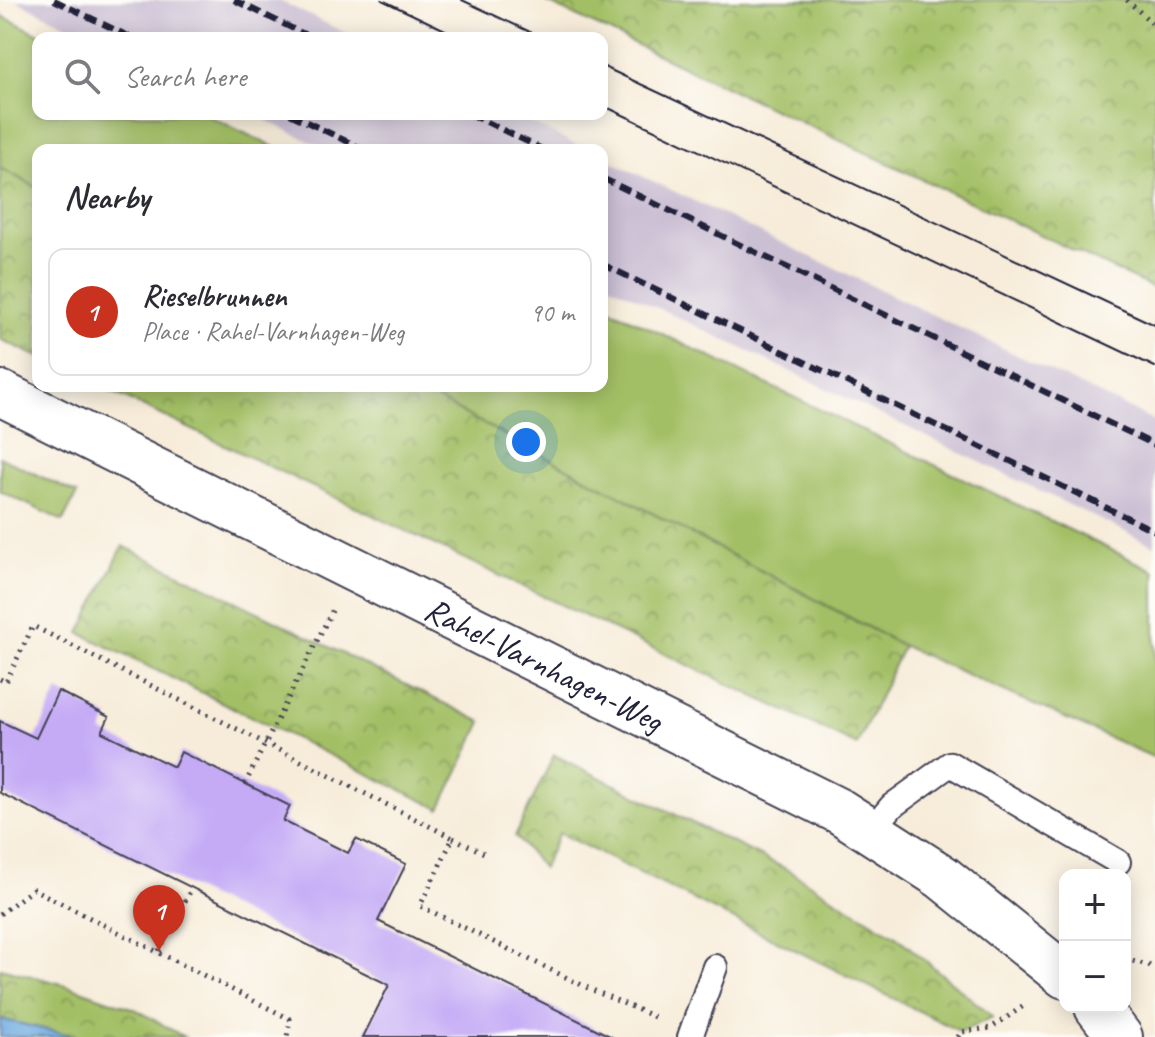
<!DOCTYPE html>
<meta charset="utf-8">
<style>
body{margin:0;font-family:Caveat,sans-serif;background:#f7f7f7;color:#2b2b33}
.controls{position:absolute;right:24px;bottom:24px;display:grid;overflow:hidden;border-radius:16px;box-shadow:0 4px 20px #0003}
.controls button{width:72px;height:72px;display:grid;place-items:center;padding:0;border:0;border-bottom:2px solid #e1e1e2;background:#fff;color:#2b2b33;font:40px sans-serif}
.you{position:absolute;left:526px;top:442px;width:28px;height:28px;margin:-20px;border:6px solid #fff;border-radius:50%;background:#1a73e8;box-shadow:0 0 0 12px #1a73e833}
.badge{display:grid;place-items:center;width:52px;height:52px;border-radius:50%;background:#c8321e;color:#fff;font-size:26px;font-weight:700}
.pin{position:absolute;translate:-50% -66px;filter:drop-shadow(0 2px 4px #0008)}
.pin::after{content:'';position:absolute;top:42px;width:28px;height:24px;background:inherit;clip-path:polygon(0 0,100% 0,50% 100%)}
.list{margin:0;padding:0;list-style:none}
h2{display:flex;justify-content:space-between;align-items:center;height:104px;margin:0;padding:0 32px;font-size:34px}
h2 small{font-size:26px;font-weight:400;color:#7c7c81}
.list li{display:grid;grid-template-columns:52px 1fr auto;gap:24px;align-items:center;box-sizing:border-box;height:128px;margin:0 16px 16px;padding:0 16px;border:2px solid #e1e1e2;border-radius:16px}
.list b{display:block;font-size:30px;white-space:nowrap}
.list p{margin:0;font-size:26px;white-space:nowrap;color:#7c7c81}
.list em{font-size:26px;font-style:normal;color:#7c7c81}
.icon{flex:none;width:44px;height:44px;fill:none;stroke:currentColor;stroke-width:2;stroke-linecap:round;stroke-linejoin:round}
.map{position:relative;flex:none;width:1155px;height:1037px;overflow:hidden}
.search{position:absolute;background:#fff;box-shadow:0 4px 20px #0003;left:32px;top:32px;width:576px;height:88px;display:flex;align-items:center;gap:20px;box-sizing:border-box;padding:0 28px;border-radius:16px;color:#7c7c81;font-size:30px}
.panel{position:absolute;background:#fff;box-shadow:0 4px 20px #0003;left:32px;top:144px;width:576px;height:248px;border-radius:16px}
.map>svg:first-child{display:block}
.industrial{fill:#cbbfd4}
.grass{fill:#a3bf65;stroke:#627050;stroke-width:2}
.park{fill:url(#park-crowns);stroke:#627050;stroke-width:2}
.water{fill:#6faadf;stroke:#48668d;stroke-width:2}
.building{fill:#c5abf6}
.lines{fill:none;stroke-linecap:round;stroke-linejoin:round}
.lane-casing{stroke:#424053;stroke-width:28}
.secondary-casing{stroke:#424053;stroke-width:48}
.path{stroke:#424053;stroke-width:5;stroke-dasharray:2 6;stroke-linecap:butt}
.lane{stroke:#fff;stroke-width:24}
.secondary{stroke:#fff;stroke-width:44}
.tram{stroke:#22223b;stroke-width:2}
.rail{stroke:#22223b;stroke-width:6;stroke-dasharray:12 6;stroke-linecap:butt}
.labels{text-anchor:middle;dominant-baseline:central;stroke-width:8;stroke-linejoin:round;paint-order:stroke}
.street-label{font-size:34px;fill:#22223b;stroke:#fdfcf7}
</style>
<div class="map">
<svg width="1155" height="1037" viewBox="0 0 1155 1037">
<defs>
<pattern id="park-crowns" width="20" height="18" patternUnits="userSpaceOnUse" patternTransform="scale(2)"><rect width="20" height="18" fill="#a3bf65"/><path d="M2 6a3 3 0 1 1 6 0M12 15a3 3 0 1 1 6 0" fill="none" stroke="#849b54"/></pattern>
</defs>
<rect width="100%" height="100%" fill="#fdfcf7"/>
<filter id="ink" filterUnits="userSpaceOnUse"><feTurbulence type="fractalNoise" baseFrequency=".0125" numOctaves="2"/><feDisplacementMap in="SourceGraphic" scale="16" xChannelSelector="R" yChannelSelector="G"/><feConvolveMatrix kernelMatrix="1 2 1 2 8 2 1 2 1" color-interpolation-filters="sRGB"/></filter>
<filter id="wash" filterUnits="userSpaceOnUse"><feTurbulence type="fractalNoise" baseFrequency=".006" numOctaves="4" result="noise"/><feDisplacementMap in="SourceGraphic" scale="32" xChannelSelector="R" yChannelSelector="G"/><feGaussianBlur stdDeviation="1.8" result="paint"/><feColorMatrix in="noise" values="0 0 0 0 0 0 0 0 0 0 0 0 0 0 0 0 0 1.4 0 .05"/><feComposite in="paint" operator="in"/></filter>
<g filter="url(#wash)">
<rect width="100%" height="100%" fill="#f7ecd9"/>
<!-- industrial -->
<path class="industrial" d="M 15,0 L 278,0 L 356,38 L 94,38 Z
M 253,114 L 513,114 L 587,150 L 328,150 Z
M 602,157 L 1155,421 L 1155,546 L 602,281 Z"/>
<!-- grass -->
<path class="grass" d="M 0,15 L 47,38 L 38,38 L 38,114 L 205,114 L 280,150 L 38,150 L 38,188 L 0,168 Z
M 602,305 L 1155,571 L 1155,758 L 903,646 L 412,386 L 602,386 Z
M 0,457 L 77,494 L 63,521 L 0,491 Z"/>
<!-- park -->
<path class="park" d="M 542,0 L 1155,0 L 1155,289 Z
M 0,168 L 38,188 L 38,357 L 0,339 Z
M 100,386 L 412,386 L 903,646 L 857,745 Z
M 123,546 L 482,722 L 440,809 L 80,633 Z
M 554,755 L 784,868 L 896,936 L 993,1017 L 961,1032 L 559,833 L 543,868 L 515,836 Z
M 0,968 L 66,985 L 137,1010 L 184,1037 L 78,1037 L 0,1019 Z"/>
<!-- water -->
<path class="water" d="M 0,1019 L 78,1037 L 0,1037 Z"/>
<g id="blocks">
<!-- building -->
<path class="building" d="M 58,691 L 109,717 L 102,732 L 174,767 L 181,752 L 290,806 L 283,821 L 348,853 L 356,839 L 406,864 L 378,921 L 612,1037 L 363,1037 L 389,985 L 0,793 L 0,721 L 36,738 Z"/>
</g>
</g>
<g filter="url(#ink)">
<use href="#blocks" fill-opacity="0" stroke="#424053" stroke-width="2"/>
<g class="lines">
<!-- lane casing -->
<g class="lane-casing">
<path id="lane" d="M 871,831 L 892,806 L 950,764 L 1118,862
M 690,1037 L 715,967"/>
</g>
<!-- secondary casing -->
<g class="secondary-casing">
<g id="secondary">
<path id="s1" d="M 0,393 L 841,812 L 942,877 L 1065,976"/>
<path d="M 1097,1007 L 1120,1037"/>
</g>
</g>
<!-- path -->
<path class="path" d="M 1127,0 L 1155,26
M 0,679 L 6,682 L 33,626 L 453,838 L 420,906 L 588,988 L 659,1019
M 245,784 L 333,609
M 453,838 L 488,855
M 0,914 L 33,889 L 290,1019 L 287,1037
M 159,951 L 192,888
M 1125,959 L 1155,967
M 958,1037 L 961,1032 L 991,1028 L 1025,1005"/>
<!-- lane -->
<use href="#lane" class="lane"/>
<!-- secondary -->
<use href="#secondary" class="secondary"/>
<!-- tram -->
<path class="tram" d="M 382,0 L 462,38
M 462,0 L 543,38
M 602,66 L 1155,325
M 602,105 L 1155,367"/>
<!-- rail -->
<path class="rail" d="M 54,0 L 132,38
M 234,0 L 312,38
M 290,114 L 365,150
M 470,114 L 544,150
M 602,178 L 1155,445
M 602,264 L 1155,531"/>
</g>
</g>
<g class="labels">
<!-- street labels -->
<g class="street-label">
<text stroke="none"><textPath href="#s1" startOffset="608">Rahel-Varnhagen-Weg</textPath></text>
</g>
</g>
</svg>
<div class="controls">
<button>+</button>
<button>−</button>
</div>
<div class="you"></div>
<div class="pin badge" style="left:159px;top:951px">1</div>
<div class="search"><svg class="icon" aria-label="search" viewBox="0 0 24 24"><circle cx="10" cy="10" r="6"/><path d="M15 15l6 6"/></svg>Search here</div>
<section class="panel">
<h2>Nearby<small></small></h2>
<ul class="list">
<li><span class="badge">1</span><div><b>Rieselbrunnen</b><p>Place · Rahel-Varnhagen-Weg</p></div><em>90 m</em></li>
</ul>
</section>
</div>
